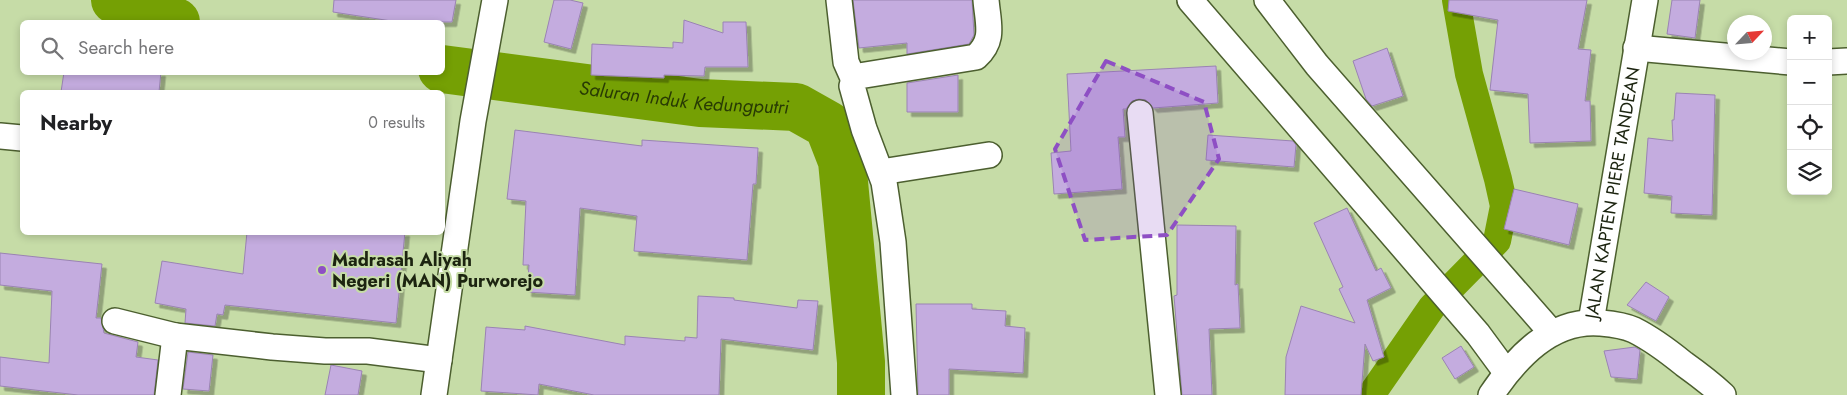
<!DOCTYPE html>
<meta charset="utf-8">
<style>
body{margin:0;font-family:Jost,sans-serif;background:#f2f2f2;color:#202124}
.controls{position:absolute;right:15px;top:15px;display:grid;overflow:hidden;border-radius:8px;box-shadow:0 2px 8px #0003}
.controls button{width:45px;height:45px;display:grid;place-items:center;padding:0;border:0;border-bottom:1px solid #e0e0e0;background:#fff;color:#202124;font:25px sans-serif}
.compass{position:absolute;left:1727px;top:15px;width:45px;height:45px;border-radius:50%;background:#fff;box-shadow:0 2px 8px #0003;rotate:64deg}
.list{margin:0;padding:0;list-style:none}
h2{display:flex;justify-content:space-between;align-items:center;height:65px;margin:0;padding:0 20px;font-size:21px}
h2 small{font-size:16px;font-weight:400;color:#757577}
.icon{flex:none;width:28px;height:28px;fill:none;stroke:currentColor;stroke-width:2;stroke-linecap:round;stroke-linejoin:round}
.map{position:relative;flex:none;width:1847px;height:395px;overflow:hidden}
.search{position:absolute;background:#fff;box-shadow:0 2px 8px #0003;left:20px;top:20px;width:425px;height:55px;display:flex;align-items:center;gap:12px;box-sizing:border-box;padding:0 18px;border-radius:8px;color:#757577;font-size:19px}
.panel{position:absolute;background:#fff;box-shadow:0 2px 8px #0003;left:20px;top:90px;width:425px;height:145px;border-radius:8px}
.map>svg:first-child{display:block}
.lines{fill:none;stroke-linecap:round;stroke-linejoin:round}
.canal{stroke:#75a004;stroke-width:28}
.river{stroke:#75a004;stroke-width:48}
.building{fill:#c4acdf;stroke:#9a83b3;filter:url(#shadow)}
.minor-casing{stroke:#4c5f2f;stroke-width:28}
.minor{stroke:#fff;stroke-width:25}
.marked{fill:#8e4fc4;fill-opacity:0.2;stroke:#8e4fc4;stroke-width:4;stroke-dasharray:10 6;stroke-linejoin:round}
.poi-dot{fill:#8e4fc4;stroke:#c6dca7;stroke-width:2}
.labels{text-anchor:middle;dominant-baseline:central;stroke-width:4;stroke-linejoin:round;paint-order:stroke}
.street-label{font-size:18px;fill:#1c2410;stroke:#c6dca7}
.poi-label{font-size:18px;font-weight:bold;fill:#1c2410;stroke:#c6dca7;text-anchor:start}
.water-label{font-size:19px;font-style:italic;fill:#283a04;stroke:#c6dca7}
</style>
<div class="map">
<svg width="1847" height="395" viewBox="0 0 1847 395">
<defs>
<filter id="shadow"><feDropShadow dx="4.5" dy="4.5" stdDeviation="0" flood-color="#0004"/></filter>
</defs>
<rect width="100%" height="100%" fill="#c6dca7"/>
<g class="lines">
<!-- canal -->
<path class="canal" d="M 1371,395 L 1432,307 L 1497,241 L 1504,206 L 1498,179 L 1469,74 L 1456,0"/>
<!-- river -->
<g class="river">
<path d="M 115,0 L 176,22"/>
<path id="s1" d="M 442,69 L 700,103 L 796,107 L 828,125 L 842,161 L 861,362 L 861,395"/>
</g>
</g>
<!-- building -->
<path class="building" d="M 334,0 L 456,0 L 452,22 L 398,22 L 333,12 Z
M 554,0 L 570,0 L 583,3 L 571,49 L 544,42 Z
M 853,0 L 972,0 L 974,35 L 969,44 L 907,54 L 907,43 L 859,48 Z
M 1449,0 L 1587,0 L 1578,49 L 1591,50 L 1585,101 L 1590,101 L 1591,141 L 1530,143 L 1528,94 L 1490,90 L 1498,20 L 1448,11 Z
M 1672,0 L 1700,0 L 1695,38 L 1667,34 Z
M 684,20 L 723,33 L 723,22 L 746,22 L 748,67 L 705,67 L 704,76 L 664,75 L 664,78 L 591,75 L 592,44 L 673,48 L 673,42 L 683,43 Z
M 1387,48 L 1403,96 L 1372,106 L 1366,99 L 1353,61 Z
M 1216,66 L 1218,103 L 1153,108 L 1146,100 L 1139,99 L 1132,101 L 1126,109 L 1123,109 L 1125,137 L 1118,137 L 1122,189 L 1054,194 L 1051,153 L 1071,151 L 1067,74 Z
M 64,72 L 161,72 L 159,92 L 61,92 Z
M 958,75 L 958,112 L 907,112 L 907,83 Z
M 1676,93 L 1715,95 L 1712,215 L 1671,213 L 1672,196 L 1644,193 L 1648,138 L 1673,141 L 1672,120 L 1674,120 Z
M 515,130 L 642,146 L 642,140 L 758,148 L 756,184 L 753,184 L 747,260 L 634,251 L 637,216 L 580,208 L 575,295 L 527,292 L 529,265 L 523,265 L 526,201 L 507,199 Z
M 1208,135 L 1293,141 L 1296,145 L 1294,167 L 1206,160 Z
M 1514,189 L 1578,204 L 1569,245 L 1504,229 Z
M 1347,208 L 1376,271 L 1381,268 L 1391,288 L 1367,300 L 1384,357 L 1373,361 L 1365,344 L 1361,395 L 1285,395 L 1286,357 L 1301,306 L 1355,323 L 1339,289 L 1343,287 L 1314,223 Z
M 1177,225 L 1236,226 L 1235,285 L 1238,284 L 1240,328 L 1209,329 L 1212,395 L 1182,395 L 1174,296 L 1177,295 Z
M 247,232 L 405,232 L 396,323 L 225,305 L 223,315 L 217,314 L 215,326 L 185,323 L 186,309 L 155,303 L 162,261 L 243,274 Z
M 0,253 L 102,264 L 96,318 L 101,318 L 104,333 L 138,342 L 136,357 L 158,360 L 154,395 L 78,395 L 0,386 L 0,357 L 49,363 L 52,291 L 0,285 Z
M 1646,282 L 1669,297 L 1656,321 L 1627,305 Z
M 698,296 L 734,298 L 734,300 L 797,308 L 798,300 L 818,301 L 813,350 L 721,339 L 719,395 L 594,395 L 539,384 L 538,395 L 481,391 L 486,327 L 525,330 L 525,326 L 625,345 L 625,336 L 685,341 L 685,337 L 697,338 Z
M 916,304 L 972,304 L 972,309 L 1006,311 L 1005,326 L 1025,328 L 1023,373 L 949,369 L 949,395 L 918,395 Z
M 1461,346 L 1474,367 L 1455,379 L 1442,358 Z
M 1635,347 L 1640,350 L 1637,379 L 1611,377 L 1604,351 Z
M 188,352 L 213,355 L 209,391 L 183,389 Z
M 331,365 L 362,371 L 358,395 L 325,395 Z"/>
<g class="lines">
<!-- minor casing -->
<g class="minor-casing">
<g id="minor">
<path d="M 839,0 L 846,62 L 854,80"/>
<path d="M 1190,0 L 1478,334 L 1506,372"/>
<path d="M 1267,0 L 1317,65 L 1552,333"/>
<path d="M 1636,48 L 1791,62"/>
<path d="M 1828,62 L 1847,61"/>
<path d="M 1140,113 L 1168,395"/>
<path d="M 0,136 L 22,138"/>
<path d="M 881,172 L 989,155"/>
<path d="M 115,321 L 175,336"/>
<path id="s2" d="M 1591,322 L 1645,0"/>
<path d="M 168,395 L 175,336 L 272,347 L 325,351 L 368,351 L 439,360"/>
<path d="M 434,395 L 473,121 L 495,0"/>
<path d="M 904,395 L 893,242 L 884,182 L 864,129 L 852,86 L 854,80 L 859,76 L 976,57 C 995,40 988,24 986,0"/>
<path d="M 1491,395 C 1516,358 1551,319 1600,323 C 1611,324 1623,325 1634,330 C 1652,339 1668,351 1684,364 C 1698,374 1711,384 1723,395"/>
</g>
</g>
<!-- minor -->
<use href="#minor" class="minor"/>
</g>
<!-- marked area -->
<path class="marked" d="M 1106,61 L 1204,102 L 1219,159 L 1167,235 L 1085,240 L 1055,149 Z"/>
<!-- markers -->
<circle class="poi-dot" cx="322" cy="270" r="5"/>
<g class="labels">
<!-- street labels -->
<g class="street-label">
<text stroke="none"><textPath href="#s2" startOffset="131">JALAN KAPTEN PIERE TANDEAN</textPath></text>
</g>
<!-- poi labels -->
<g class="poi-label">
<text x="332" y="260">Madrasah Aliyah<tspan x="332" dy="21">Negeri (MAN) Purworejo</tspan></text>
</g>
<!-- water labels -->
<g class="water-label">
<text stroke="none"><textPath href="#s1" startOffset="244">Saluran Induk Kedungputri</textPath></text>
</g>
</g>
</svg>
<div class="controls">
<button>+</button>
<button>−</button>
<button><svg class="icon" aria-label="locate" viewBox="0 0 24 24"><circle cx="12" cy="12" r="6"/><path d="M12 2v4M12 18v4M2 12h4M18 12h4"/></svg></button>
<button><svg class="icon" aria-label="layers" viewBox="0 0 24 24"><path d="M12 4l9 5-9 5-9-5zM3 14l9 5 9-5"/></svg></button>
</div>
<svg class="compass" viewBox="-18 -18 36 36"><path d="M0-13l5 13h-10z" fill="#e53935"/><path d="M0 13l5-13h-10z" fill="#757577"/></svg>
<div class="search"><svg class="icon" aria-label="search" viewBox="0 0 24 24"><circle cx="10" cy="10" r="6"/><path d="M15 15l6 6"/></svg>Search here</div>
<section class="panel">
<h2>Nearby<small>0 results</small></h2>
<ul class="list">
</ul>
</section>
</div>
